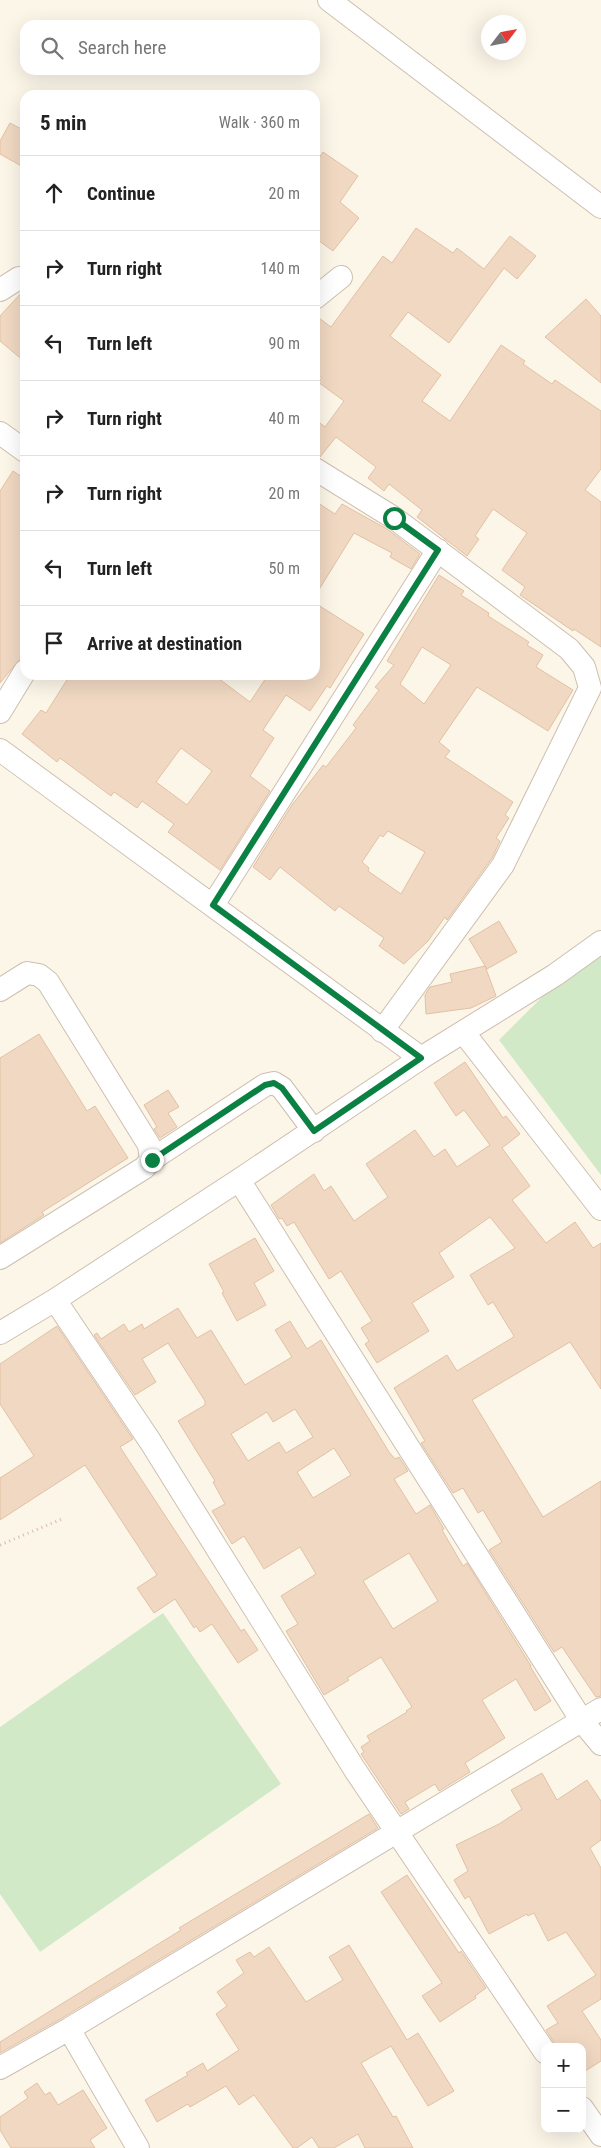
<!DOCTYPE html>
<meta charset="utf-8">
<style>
body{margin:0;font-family:"Roboto Condensed",sans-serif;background:#f6f6f6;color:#222}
.controls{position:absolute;right:15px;bottom:15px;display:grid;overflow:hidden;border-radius:10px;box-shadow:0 5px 20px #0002}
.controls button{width:45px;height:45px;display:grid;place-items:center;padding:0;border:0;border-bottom:1px solid #e0e0e0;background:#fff;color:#222;font:25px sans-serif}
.compass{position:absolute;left:481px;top:15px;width:45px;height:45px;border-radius:50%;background:#fff;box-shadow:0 5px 20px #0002;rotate:58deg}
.stop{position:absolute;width:15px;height:15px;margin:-11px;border:4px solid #0b8043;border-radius:50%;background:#fff}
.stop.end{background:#0b8043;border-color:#fff;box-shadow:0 1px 5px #0008}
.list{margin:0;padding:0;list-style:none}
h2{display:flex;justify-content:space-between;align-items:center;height:65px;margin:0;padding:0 20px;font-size:21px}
h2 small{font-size:16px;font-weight:400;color:#767676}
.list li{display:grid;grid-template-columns:32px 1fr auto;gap:15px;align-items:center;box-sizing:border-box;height:75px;padding:0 20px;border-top:1px solid #e0e0e0}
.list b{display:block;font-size:19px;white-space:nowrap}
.list em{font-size:16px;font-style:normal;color:#767676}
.icon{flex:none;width:28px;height:28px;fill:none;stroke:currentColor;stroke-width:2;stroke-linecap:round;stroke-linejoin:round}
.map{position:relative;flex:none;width:601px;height:2148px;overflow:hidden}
.search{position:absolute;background:#fff;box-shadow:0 5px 20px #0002;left:20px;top:20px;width:300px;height:55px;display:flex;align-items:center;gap:12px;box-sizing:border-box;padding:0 18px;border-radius:15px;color:#767676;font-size:19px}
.panel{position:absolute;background:#fff;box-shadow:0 5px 20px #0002;left:20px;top:90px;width:300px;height:590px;border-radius:15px}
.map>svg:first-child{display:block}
.green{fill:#d2e9c8}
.building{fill:#f0d8c2;stroke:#e2c1a3;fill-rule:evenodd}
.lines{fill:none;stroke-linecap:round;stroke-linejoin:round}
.minor-casing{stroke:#cebfaf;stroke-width:24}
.path{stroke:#d5bca5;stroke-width:3;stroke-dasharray:1 4;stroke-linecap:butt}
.minor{stroke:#fff;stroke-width:22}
.route{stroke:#0b8043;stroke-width:6}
</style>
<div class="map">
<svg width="601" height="2148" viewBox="0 0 601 2148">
<rect width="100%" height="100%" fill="#fcf6e9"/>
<!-- green -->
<path class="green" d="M 601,938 L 601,1175 L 499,1040 Z
M 163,1613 L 281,1784 L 40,1952 L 0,1894 L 0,1727 Z"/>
<!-- building -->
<path class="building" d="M 10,123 L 25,131 L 25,168 L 0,154 L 0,141 Z
M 323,152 L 358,176 L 340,202 L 359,218 L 333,251 L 315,238 L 315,164 Z
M 416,228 L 453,253 L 457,248 L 484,269 L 510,236 L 536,256 L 517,279 L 504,268 L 449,343 L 408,312 L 390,336 L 441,375 L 422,401 L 450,421 L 501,345 L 525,361 L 523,364 L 552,384 L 555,380 L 601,411 L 601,469 L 585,490 L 601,502 L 601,647 L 574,629 L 573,631 L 520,595 L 525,587 L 502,570 L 527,533 L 493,509 L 475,536 L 479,539 L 467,556 L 417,517 L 422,510 L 389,484 L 384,491 L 368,478 L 376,467 L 336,437 L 320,457 L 315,456 L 315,419 L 325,427 L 344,401 L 318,382 L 322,378 L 315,373 L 315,315 L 331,327 L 383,256 L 392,263 Z
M 23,291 L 25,291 L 25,362 L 0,341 L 0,316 Z
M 586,299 L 601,316 L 601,383 L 545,337 Z
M 13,471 L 25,479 L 25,653 L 0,683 L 0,491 Z
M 315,501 L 335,514 L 342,504 L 387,529 L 420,554 L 411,569 L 390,557 L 392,553 L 354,533 L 315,596 Z
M 439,575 L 464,591 L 461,595 L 489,613 L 488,616 L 529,642 L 527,645 L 543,655 L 536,667 L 573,690 L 548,731 L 477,687 L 439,742 L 450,751 L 445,757 L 513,802 L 505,815 L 509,818 L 496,838 L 500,841 L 492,858 L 447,920 L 445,917 L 428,941 L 404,964 L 379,946 L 384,938 L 339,906 L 335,911 L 280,867 L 270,880 L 253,867 L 292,805 L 323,765 L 326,767 L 356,728 L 353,725 L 379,690 L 375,687 L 394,665 L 387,661 ZM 422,647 L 451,665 L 424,704 L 400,684 ZM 388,831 L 425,852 L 401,894 L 368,871 L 369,868 L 362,862 L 380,835 L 383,837 Z
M 315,603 L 364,634 L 330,688 L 327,686 L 310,711 L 286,695 L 263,730 L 274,738 L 250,776 L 270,791 L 220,870 L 168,832 L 174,824 L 142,801 L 137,808 L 114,792 L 111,796 L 60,758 L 57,762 L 22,734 L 41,710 L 46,713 L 70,675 L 214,675 L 250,702 L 268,675 L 315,675 ZM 181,748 L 212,771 L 187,805 L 156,782 Z
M 499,921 L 517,952 L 487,969 L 469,939 Z
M 485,966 L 496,996 L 471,1008 L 426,1014 L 425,995 L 430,987 L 452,982 L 450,974 Z
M 39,1034 L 87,1111 L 95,1106 L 128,1158 L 42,1212 L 44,1215 L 0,1243 L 0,1058 Z
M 465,1062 L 503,1118 L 506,1116 L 520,1134 L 502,1148 L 530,1186 L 512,1200 L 546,1243 L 575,1222 L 593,1248 L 601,1243 L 601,1389 L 570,1342 L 472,1400 L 543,1517 L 601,1481 L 601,1696 L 596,1697 L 562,1647 L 554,1652 L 489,1550 L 502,1542 L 483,1510 L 478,1513 L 463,1488 L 453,1493 L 421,1443 L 425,1441 L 394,1388 L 447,1355 L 457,1371 L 512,1338 L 514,1336 L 493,1302 L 488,1305 L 470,1275 L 515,1248 L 490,1217 L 439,1253 L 454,1277 L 412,1303 L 429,1331 L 377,1363 L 365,1344 L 369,1341 L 361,1328 L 372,1321 L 341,1271 L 329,1279 L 294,1222 L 287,1226 L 282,1218 L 279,1219 L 271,1205 L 314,1174 L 324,1191 L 331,1186 L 354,1221 L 388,1197 L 366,1164 L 415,1130 L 434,1157 L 445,1149 L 457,1167 L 490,1145 L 464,1110 L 456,1116 L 434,1083 Z
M 168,1090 L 179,1107 L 168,1113 L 177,1127 L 160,1138 L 154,1129 L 157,1127 L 144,1105 Z
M 255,1238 L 274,1271 L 254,1283 L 266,1305 L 237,1321 L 222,1293 L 224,1292 L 209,1264 Z
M 178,1308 L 197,1338 L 211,1330 L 245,1385 L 292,1357 L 275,1330 L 290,1321 L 307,1349 L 321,1340 L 389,1452 L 395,1459 L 399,1457 L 408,1471 L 394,1479 L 416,1514 L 430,1505 L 444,1529 L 442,1530 L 463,1566 L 467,1563 L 531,1666 L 530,1666 L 551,1701 L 535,1711 L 516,1679 L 482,1700 L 505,1738 L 465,1763 L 470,1772 L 439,1791 L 435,1784 L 405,1802 L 409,1809 L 401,1814 L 361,1754 L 364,1752 L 361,1747 L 370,1741 L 367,1736 L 407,1712 L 406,1711 L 412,1707 L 381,1657 L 347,1678 L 349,1680 L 324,1695 L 286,1631 L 298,1624 L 281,1596 L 316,1574 L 300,1547 L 264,1569 L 244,1536 L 232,1544 L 212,1511 L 225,1504 L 213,1482 L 215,1481 L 178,1421 L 205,1405 L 205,1401 L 168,1343 L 142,1359 L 156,1382 L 135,1395 L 94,1335 L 97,1333 L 101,1339 L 124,1324 L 129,1332 L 142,1324 L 144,1329 ZM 295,1409 L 313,1437 L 286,1453 L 279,1442 L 248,1461 L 231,1434 L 267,1412 L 273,1422 ZM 334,1448 L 351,1475 L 313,1498 L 297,1472 ZM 409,1553 L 438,1601 L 393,1629 L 363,1581 Z
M 57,1326 L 133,1439 L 120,1447 L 241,1631 L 244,1629 L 258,1650 L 238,1663 L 212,1624 L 200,1632 L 196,1626 L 194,1628 L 175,1599 L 154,1613 L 137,1588 L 157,1575 L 85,1465 L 0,1520 L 0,1478 L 34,1456 L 0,1404 L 0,1364 Z
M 542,1773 L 557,1800 L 587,1780 L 601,1801 L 601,1840 L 590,1848 L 601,1868 L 601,1999 L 582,2011 L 601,2040 L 601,2061 L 582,2073 L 582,2047 L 557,2047 L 546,2030 L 558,2023 L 547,2006 L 596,1975 L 566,1932 L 548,1941 L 534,1913 L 528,1916 L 527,1914 L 489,1934 L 469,1896 L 465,1899 L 454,1880 L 468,1871 L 456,1845 L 499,1824 L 522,1809 L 511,1790 Z
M 369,1814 L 378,1828 L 62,2018 L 0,2053 L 0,2042 L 181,1930 L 179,1928 Z
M 407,1875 L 459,1953 L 461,1951 L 486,1988 L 475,1996 L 476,1998 L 440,2022 L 422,1996 L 442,1983 L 381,1892 Z
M 349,1945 L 407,2040 L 418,2033 L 454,2091 L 428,2106 L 391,2046 L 361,2063 L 393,2117 L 396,2116 L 413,2148 L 365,2148 L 358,2134 L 334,2148 L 319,2148 L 312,2137 L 297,2148 L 293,2148 L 254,2095 L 239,2105 L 226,2086 L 190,2107 L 188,2104 L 157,2122 L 145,2100 L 188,2075 L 186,2073 L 203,2063 L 207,2071 L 239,2050 L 216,2014 L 227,2006 L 217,1992 L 244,1973 L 236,1960 L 250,1952 L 254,1957 L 269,1947 L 306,2002 L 343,1980 L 329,1957 Z
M 37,2083 L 45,2095 L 50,2092 L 58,2105 L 83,2090 L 107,2128 L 90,2140 L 95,2148 L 11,2148 L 0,2130 L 0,2117 L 28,2098 L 24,2092 Z"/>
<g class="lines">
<!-- minor casing -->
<g class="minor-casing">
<path id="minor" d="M 329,0 L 601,207
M 0,290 L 19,278 L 25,278
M 315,298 L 341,277
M 0,433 L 25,451
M 315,469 L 394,518 L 569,649 L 584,667 L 590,688 L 503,865 L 382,1031
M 0,712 L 25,671
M 0,750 L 421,1058
M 213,905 L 438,550
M 0,990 L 27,973 L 39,975 L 48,982 L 149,1145 L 151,1160
M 464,1033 L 601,1209
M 239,1180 L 582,1721 L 601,1744
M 0,1258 L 144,1168 L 151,1160 L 265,1085 L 274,1083 L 282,1088 L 314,1131
M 55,1300 L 150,1441 L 355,1770 L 545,2052
M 0,1333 L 55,1300 L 239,1180 L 421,1058 L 555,975 L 601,942
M 69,2029 L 138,2148
M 0,2068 L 69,2029 L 601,1709
M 582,2108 L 601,2135"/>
</g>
<!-- path -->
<path class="path" d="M 0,1545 L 62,1519"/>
<!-- minor -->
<use href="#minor" class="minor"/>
</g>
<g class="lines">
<!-- route -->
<path class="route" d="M 152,1160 L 265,1085 L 274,1083 L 282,1088 L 314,1131 L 421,1058 L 213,905 L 438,550 L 394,518"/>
</g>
</svg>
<div class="controls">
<button>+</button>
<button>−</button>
</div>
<svg class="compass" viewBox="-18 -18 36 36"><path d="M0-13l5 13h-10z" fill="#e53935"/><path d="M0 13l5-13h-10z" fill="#767676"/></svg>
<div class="stop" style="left:394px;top:518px"></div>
<div class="stop end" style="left:152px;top:1160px"></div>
<div class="search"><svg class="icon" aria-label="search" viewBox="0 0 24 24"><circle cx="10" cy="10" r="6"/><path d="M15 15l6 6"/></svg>Search here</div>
<section class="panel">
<h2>5 min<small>Walk · 360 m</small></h2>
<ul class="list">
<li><svg class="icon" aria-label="ahead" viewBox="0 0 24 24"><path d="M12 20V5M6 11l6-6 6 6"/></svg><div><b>Continue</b></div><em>20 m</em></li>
<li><svg class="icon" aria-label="right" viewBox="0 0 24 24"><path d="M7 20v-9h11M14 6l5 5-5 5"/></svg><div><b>Turn right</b></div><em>140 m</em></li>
<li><svg class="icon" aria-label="left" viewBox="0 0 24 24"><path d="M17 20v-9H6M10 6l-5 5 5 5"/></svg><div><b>Turn left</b></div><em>90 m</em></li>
<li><svg class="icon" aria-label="right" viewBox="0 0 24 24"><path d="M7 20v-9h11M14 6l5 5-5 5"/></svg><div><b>Turn right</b></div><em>40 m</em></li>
<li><svg class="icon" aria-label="right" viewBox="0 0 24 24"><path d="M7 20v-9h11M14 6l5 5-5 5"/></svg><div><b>Turn right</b></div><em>20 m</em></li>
<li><svg class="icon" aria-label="left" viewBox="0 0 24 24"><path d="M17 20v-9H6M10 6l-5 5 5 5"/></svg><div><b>Turn left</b></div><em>50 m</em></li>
<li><svg class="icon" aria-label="arrive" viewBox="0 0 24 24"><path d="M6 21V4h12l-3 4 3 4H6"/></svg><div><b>Arrive at destination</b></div></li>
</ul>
</section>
</div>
